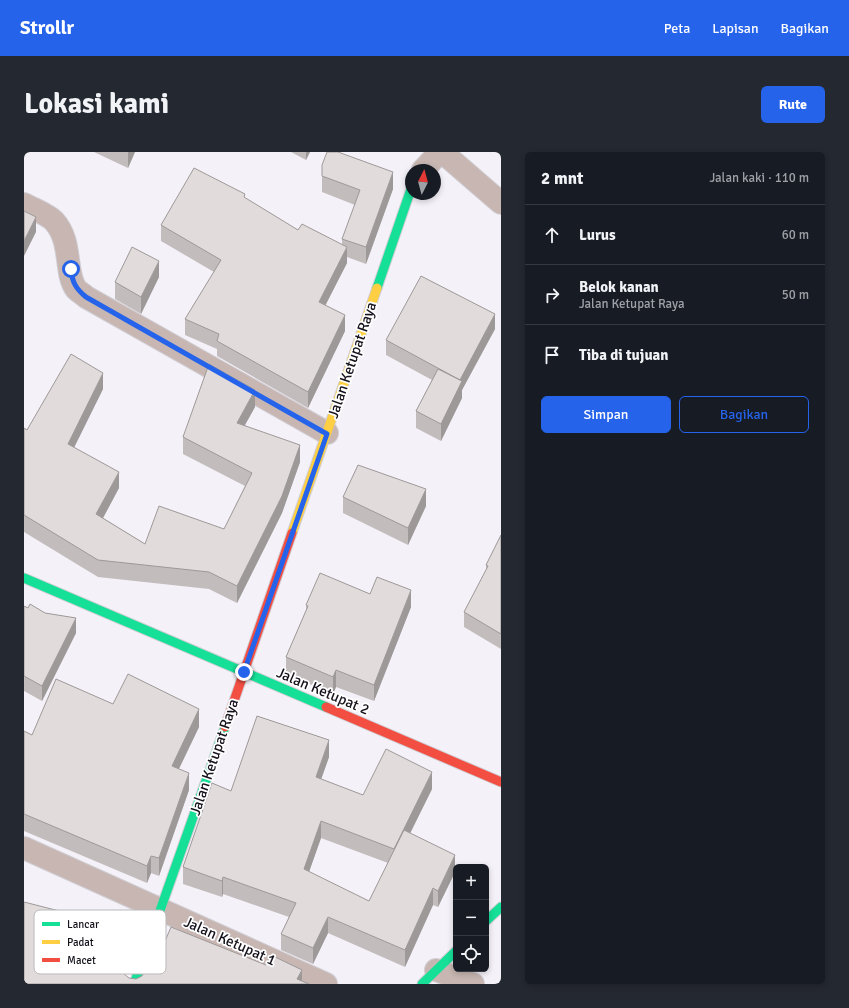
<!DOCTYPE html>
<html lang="id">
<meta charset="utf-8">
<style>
body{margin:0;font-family:Signika,sans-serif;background:#242831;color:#f1f3f6}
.controls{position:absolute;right:12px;bottom:12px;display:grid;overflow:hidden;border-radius:6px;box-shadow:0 2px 6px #0003}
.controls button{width:36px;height:36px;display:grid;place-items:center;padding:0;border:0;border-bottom:1px solid #363941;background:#171b24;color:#f1f3f6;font:20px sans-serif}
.compass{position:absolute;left:381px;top:12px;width:36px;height:36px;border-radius:50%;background:#171b24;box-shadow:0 2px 6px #0003;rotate:6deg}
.stop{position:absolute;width:12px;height:12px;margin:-9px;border:3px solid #2563eb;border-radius:50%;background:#fff}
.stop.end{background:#2563eb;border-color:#fff;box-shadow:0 1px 4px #0008}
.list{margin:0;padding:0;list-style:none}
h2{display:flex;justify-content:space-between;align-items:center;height:52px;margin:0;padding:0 16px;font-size:17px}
h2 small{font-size:13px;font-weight:400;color:#9ea1a6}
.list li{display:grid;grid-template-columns:26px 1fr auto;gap:12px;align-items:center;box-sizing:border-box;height:60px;padding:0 16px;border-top:1px solid #363941}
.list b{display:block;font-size:15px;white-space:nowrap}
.list p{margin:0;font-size:13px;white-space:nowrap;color:#9ea1a6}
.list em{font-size:13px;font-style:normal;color:#9ea1a6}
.actions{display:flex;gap:8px;padding:12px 16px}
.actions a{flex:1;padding:9px 0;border:1px solid #2563eb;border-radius:6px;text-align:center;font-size:14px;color:#2563eb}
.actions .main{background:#2563eb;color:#fff}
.icon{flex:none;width:22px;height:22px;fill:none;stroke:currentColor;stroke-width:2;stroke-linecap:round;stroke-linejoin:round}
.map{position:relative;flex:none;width:477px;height:832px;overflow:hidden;border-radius:6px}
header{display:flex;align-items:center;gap:24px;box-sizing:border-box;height:56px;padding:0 20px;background:#2563eb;color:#fff}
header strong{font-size:19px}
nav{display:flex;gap:22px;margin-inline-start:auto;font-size:14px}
.intro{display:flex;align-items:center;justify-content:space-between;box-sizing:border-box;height:96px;padding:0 24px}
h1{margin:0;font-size:28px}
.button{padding:10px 18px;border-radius:6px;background:#2563eb;color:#fff;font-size:14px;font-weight:700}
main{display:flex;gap:24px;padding:0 24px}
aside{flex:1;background:#171b24;border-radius:6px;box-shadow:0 2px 6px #0003}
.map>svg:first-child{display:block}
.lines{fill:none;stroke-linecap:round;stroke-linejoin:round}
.street-casing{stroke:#d0ced4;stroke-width:24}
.fast-casing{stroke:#d0ced4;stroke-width:11}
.slow-casing{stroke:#d0ced4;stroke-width:11}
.jam-casing{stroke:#d0ced4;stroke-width:11}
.street{stroke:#c7b6b1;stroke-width:22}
.fast{stroke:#16e098;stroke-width:9}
.slow{stroke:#ffcf43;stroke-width:9}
.jam{stroke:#f24e42;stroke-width:9}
.wall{fill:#c2bcbc;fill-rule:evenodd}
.shaded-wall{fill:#9e9999}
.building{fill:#e2dbdb;stroke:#9e9999}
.route{stroke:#2563eb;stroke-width:5}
.labels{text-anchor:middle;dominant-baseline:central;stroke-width:3.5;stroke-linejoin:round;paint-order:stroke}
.street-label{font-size:15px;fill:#16121c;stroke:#fff}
.key{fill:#fff;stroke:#b9b8bb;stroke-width:1}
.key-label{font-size:11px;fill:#16121c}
</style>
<header>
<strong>Strollr</strong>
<nav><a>Peta</a><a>Lapisan</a><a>Bagikan</a></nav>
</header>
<div class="intro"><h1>Lokasi kami</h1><a class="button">Rute</a></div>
<main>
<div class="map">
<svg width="477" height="832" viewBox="0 0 477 832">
<rect width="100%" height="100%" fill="#f4f1f8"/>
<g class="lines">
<!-- street casing -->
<g class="street-casing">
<path id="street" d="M 418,0 L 477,51
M 399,18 L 416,0
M 0,52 C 9,57 23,62 30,69 C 49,90 40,120 52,137 C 55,140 59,142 62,145 L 303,281
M 0,696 L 302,832
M 412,818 L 449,832"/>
</g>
<!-- fast casing -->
<g class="fast-casing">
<path id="fast" d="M 353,136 L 387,37
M 0,426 L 302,555
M 462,769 L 477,755
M 110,832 L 201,575
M 398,832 L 432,799"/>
</g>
<!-- slow casing -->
<g class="slow-casing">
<path id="slow" d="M 268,381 L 353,136"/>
</g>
<!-- jam casing -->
<g class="jam-casing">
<path id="jam" d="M 302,555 L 477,630
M 201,575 L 268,381"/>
</g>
<!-- street -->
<use href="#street" class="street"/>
<!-- fast -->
<use href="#fast" class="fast"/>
<!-- slow -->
<use href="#slow" class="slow"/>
<!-- jam -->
<use href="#jam" class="jam"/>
</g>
<!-- wall -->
<path class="wall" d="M 70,0 L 111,0 L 104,16 Z
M 267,0 L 286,0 L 282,8 Z
M 298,13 L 369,37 L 342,112 L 323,105 L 323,111 L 301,153 L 321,179 L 284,256 L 193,204 L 193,197 L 161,183 L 161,167 L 190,120 L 137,89 L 137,73 L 221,46 L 274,78 L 318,93 L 318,87 L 331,53 L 298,40 Z
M 135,125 L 117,162 L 91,147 L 91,130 Z
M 471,177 L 438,238 L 438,246 L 417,289 L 392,276 L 392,259 L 408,228 L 362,203 L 362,188 Z
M 79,237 L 50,295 L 95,336 L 79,366 L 121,392 L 200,377 L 221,334 L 159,302 L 159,285 L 231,255 L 221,273 L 276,310 L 258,361 L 213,451 L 185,437 L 74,425 L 0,380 L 0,276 L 3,278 Z
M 319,345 L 402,354 L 384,393 L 319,361 Z
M 477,383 L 477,497 L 440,475 L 440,460 L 462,419 L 462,413 Z
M 346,442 L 387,455 L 350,549 L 312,535 L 309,542 L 262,522 L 262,505 L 282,459 L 282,453 Z
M 0,454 L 52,481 L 18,549 L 0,539 Z
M 89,552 L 175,575 L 155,617 L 165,638 L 135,724 L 127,721 L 123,731 L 0,679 L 0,580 L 8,583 Z
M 305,605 L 297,627 L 339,643 L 408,637 L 386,681 L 431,720 L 414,755 L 409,753 L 381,815 L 304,781 L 289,812 L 257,798 L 257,782 L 265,765 L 199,742 L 198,745 L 159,732 L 159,715 L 207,639 ZM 297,686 L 364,711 L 345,749 L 285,720 Z"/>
<!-- shaded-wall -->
<path class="shaded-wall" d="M 104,0 L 111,0 L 104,16 Z
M 282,0 L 286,0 L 282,8 Z
M 369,20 L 369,37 L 342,112 L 342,95 Z
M 12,65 L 12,80 L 0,104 L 0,89 Z
M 323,95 L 323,111 L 295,166 L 295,150 Z
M 135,109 L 135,125 L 117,162 L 117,145 Z
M 471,162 L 471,177 L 438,238 L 438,246 L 417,289 L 417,272 L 435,228 Z
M 321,163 L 321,179 L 284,256 L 284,240 Z
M 79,221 L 79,237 L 44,308 L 44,292 Z
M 231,238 L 231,255 L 213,287 L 213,271 Z
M 276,293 L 276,310 L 258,361 L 213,451 L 213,434 Z
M 95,320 L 95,336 L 72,379 L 72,362 Z
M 402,337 L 402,354 L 384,393 L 384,376 Z
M 387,438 L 387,455 L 350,549 L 350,533 Z
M 52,466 L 52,481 L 18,549 L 18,534 Z
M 312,518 L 312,535 L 309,542 L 309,525 Z
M 175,557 L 175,575 L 148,631 L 148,614 Z
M 305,588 L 305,605 L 292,642 L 292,625 Z
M 408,620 L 408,637 L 370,714 L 370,697 Z
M 165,621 L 165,638 L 135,724 L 135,706 Z
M 297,669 L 297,686 L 280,734 L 280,717 Z
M 431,703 L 431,720 L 414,755 L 414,739 Z
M 127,704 L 127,721 L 123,731 L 123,714 Z
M 199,725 L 199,742 L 198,745 L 198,729 Z
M 409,736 L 409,753 L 381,815 L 381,798 Z
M 59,765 L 59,782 L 54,806 L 54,789 Z
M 304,765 L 304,781 L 289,812 L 289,796 Z
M 278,818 L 278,832 L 273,827 Z"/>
<!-- building -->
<path class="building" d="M 303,0 L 314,0 L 369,20 L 342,95 L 318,87 L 336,38 L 298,24 L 298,13 Z
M 170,16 L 221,42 L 220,45 L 274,78 L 278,72 L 323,95 L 295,150 L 321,163 L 284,240 L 193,189 L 195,182 L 161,167 L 197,108 L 137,73 Z
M 0,59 L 12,65 L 0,89 Z
M 108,95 L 135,109 L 117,145 L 91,130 Z
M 397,124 L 471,162 L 436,228 L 362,188 Z
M 47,202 L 79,221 L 44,292 L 95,320 L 72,362 L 121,392 L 135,354 L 200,377 L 228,321 L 159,285 L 185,212 L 231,238 L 213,271 L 276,293 L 258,344 L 213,434 L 185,420 L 74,408 L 0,363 L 0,276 L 3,278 Z
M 414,217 L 438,229 L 417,272 L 392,259 Z
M 334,313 L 402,337 L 384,376 L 319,345 Z
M 477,383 L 477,482 L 440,460 L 464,414 L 462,413 Z
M 296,421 L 346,442 L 353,425 L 387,438 L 350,533 L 312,518 L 309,525 L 262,505 L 284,454 L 282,453 Z
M 6,452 L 21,461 L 52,466 L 18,534 L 0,524 L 0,454 L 4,456 Z
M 104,522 L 175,557 L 148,614 L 165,621 L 135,706 L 127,704 L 123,714 L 0,662 L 0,579 L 8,583 L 32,527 L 89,552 Z
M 233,564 L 305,588 L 292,625 L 339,643 L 362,597 L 408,620 L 370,697 L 297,669 L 280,717 L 345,749 L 380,678 L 431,703 L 414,739 L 409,736 L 381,798 L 304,765 L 289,796 L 257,782 L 272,751 L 199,725 L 198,729 L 159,715 L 188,631 L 207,639 Z
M 0,750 L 59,765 L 54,789 L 99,808 L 98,817 L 100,822 L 105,826 L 112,827 L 118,824 L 122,818 L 128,820 L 147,775 L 242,813 L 247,803 L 278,818 L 273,827 L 285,832 L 0,832 Z"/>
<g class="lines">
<!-- route -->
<path class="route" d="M 47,117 C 48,130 52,137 62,145 L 303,282 L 220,520"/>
</g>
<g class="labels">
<!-- street labels -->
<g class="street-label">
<text transform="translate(328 208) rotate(-71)">Jalan Ketupat Raya</text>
<text transform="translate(299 539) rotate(23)">Jalan Ketupat 2</text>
<text transform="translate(190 605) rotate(-71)">Jalan Ketupat Raya</text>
<text transform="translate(206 789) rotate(24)">Jalan Ketupat 1</text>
</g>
</g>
<!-- legend -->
<rect x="10" y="758" width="132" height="64" rx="6" class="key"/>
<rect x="18" y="770" width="18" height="4" fill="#16e098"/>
<rect x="18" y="788" width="18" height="4" fill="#ffcf43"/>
<rect x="18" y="806" width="18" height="4" fill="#f24e42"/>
<g class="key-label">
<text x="43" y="776">Lancar</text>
<text x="43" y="794">Padat</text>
<text x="43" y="812">Macet</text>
</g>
</svg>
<div class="controls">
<button>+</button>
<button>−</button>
<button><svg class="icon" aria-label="locate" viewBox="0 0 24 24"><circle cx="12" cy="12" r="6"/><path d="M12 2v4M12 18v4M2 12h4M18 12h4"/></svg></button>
</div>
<svg class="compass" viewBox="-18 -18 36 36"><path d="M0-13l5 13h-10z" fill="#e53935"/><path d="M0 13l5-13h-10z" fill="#9ea1a6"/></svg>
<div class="stop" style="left:47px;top:117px"></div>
<div class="stop end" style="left:220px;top:520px"></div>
</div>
<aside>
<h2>2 mnt<small>Jalan kaki · 110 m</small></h2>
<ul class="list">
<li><svg class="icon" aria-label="ahead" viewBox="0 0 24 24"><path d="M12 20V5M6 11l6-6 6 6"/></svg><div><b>Lurus</b></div><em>60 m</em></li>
<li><svg class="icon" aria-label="right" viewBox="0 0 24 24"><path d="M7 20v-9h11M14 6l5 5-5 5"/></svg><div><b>Belok kanan</b><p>Jalan Ketupat Raya</p></div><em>50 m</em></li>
<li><svg class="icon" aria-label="arrive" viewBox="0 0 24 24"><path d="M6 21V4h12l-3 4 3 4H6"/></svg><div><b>Tiba di tujuan</b></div></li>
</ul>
<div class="actions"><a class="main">Simpan</a><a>Bagikan</a></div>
</aside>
</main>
